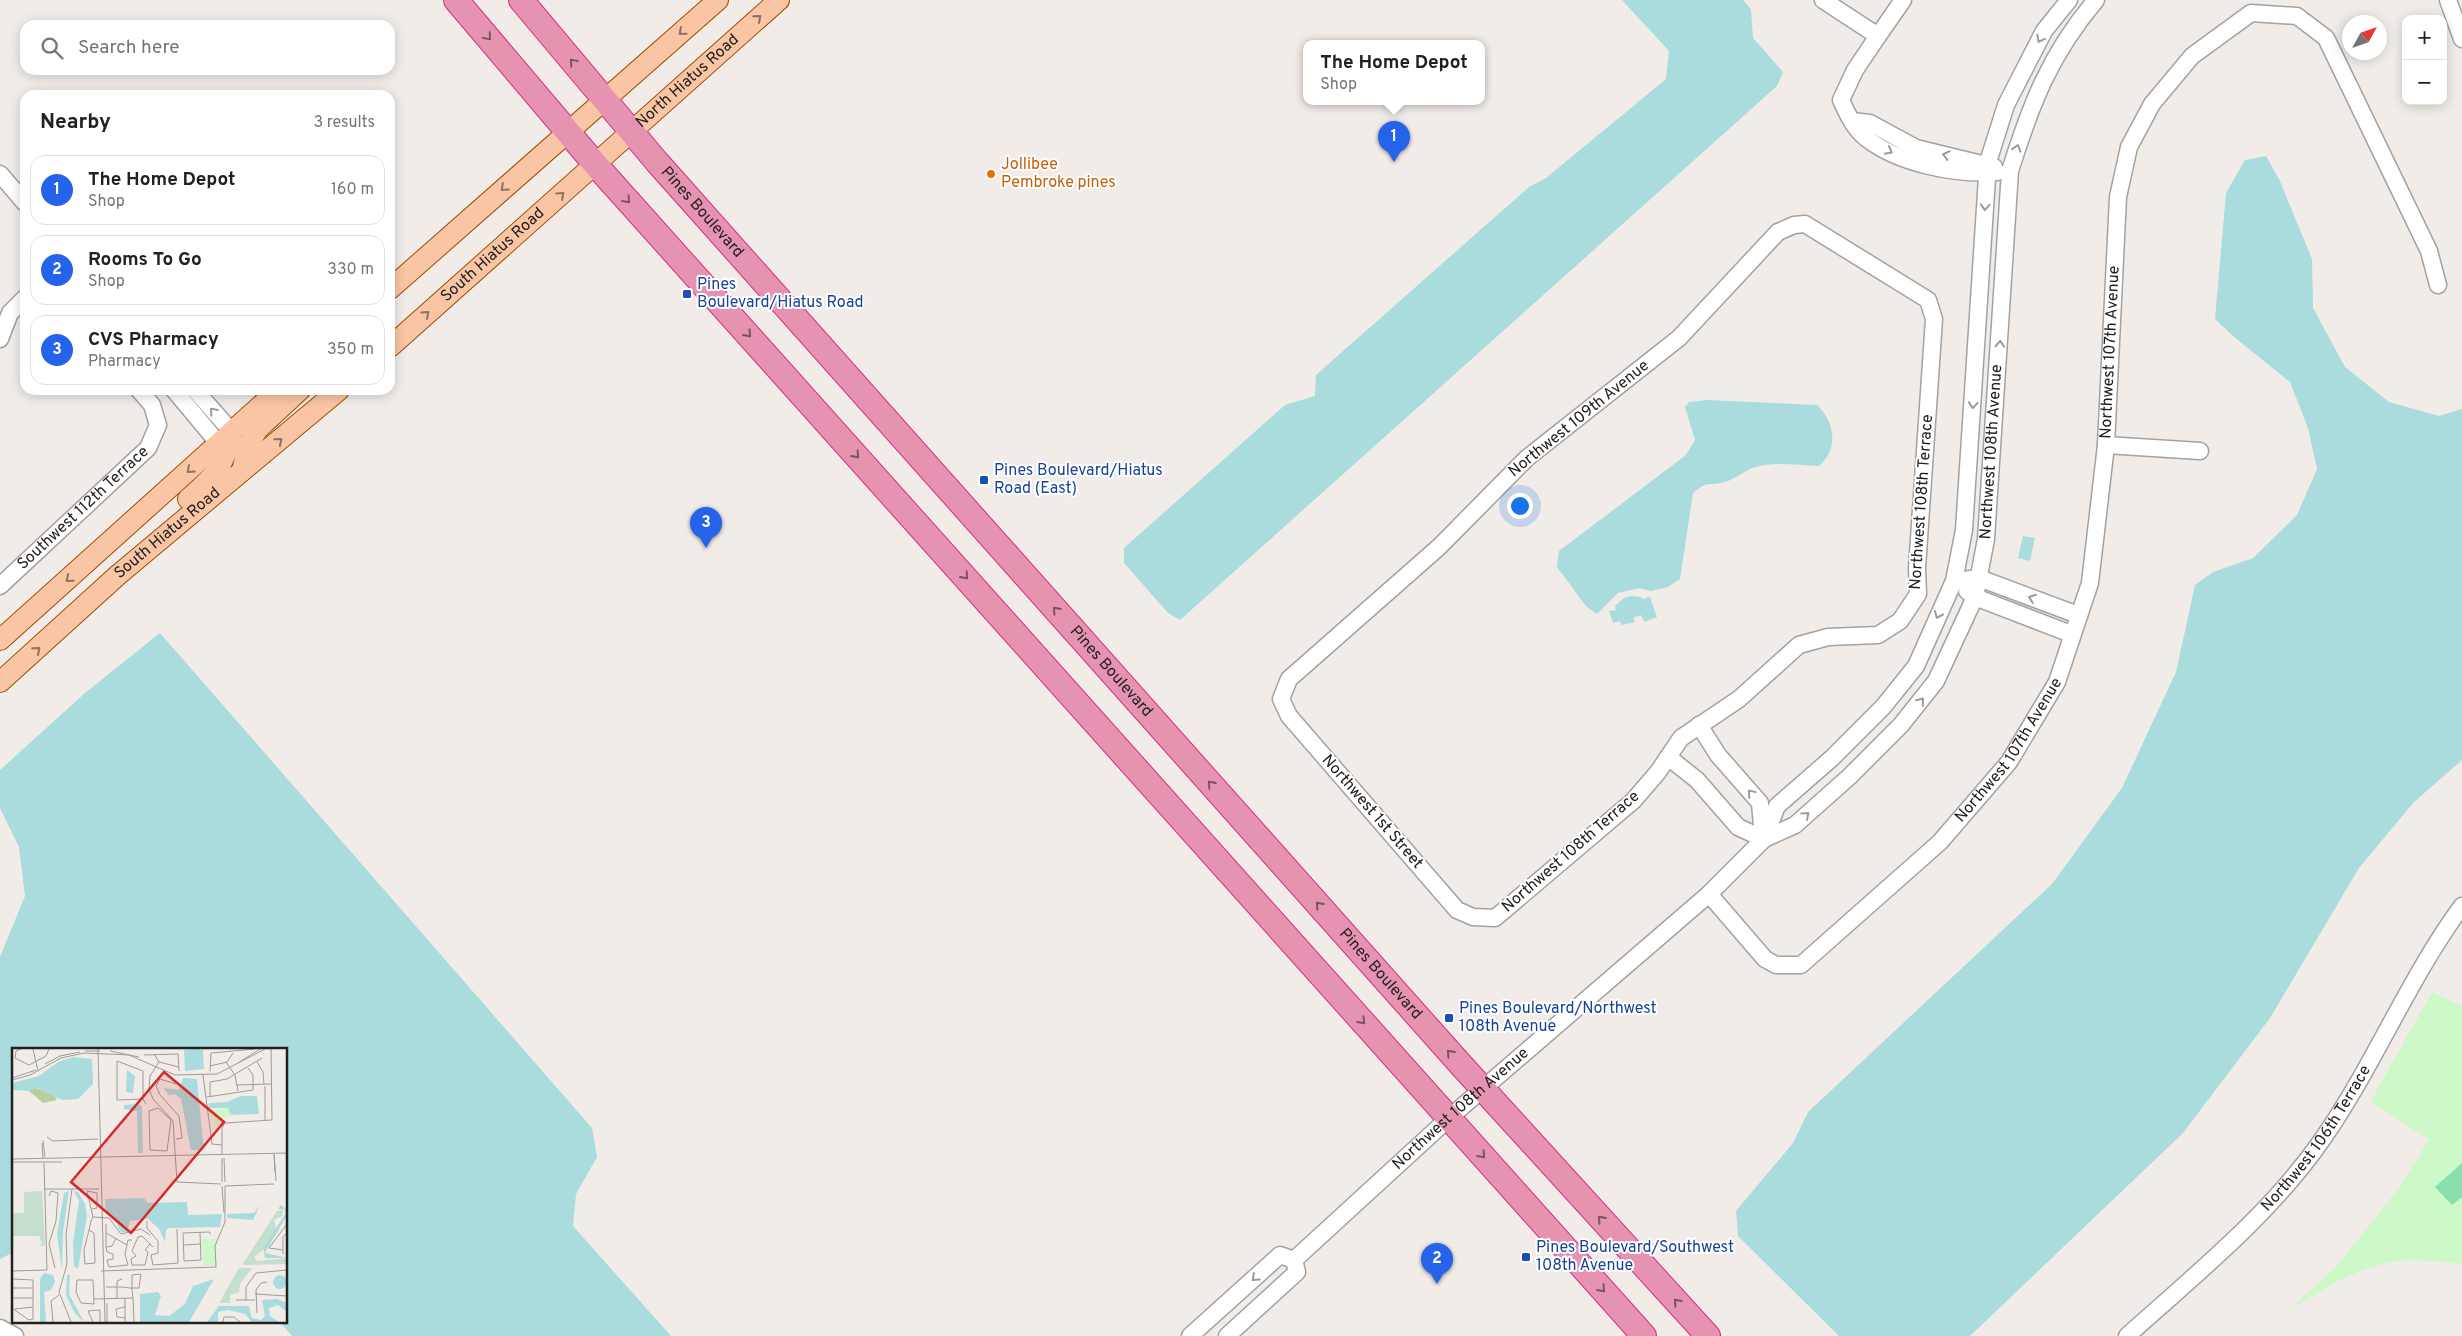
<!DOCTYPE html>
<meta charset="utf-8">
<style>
body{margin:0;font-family:Overpass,sans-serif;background:#f2f2f2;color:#202124}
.controls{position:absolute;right:15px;top:15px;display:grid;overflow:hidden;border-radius:10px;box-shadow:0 2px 12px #0003}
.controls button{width:45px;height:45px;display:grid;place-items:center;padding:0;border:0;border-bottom:1px solid #e0e0e0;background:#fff;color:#202124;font:25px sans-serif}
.compass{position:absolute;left:2342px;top:15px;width:45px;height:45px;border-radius:50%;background:#fff;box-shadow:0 2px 12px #0003;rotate:50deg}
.you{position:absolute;left:1519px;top:505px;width:18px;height:18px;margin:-12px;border:4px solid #fff;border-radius:50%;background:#1a73e8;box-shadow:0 0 0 8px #1a73e833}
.badge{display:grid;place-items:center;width:32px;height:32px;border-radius:50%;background:#2563eb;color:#fff;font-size:16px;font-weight:700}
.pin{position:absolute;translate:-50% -41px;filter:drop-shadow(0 1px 2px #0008)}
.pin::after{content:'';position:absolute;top:26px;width:18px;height:15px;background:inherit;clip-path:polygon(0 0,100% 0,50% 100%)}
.popup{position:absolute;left:1303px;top:40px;width:182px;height:65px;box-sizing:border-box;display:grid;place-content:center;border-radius:10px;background:#fff;filter:drop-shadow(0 1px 4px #0005);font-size:16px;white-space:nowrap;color:#757577}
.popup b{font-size:19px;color:#202124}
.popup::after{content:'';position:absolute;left:50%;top:100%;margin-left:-10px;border:10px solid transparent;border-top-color:#fff}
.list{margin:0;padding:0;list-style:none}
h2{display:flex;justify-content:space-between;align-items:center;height:65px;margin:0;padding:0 20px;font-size:21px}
h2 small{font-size:16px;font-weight:400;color:#757577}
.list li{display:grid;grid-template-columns:32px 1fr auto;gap:15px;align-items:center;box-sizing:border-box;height:70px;margin:0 10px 10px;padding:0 10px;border:1px solid #e0e0e0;border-radius:15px}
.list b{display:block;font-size:19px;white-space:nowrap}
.list p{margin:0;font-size:16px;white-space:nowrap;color:#757577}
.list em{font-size:16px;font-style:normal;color:#757577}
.icon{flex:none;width:28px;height:28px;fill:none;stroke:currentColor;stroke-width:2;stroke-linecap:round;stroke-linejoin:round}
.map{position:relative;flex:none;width:2462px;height:1336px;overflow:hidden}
.search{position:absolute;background:#fff;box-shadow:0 2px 12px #0003;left:20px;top:20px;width:375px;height:55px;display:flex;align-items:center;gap:12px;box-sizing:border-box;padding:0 18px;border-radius:15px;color:#757577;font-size:19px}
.panel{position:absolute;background:#fff;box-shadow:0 2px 12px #0003;left:20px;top:90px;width:375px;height:305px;border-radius:15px}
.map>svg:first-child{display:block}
.park{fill:#ccf9c7}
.pitch{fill:#88dead}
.water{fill:#aadbdd}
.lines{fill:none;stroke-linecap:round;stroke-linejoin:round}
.minor-casing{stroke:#a2a2a2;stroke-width:19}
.major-casing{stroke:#9b4d03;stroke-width:22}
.highway-casing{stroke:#d82c86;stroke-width:26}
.minor{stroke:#fff;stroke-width:16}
.major{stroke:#fac5a4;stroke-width:20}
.highway{stroke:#e692b1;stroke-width:24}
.oneway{stroke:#8e7362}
.oneway2{stroke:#7a5462}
.oneway3{stroke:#9b9b9b}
.food-dot{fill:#e8710a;stroke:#fff;stroke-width:2}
.transit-dot{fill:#1a4fb4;stroke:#fff;stroke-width:2}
.labels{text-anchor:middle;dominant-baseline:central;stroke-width:4;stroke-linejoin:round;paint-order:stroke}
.street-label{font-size:16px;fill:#212121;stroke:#fff}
.food-label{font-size:16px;fill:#c56008;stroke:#fff;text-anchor:start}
.transit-label{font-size:16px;fill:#164399;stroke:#fff;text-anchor:start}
.inset-road{fill:none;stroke:#9e9b98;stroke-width:1}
.view{fill:#d62828;fill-opacity:0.15;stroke:#d62828;stroke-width:2.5}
.inset-edge{fill:none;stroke:#212121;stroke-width:2.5}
</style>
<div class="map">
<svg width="2462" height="1336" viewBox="0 0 2462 1336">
<rect width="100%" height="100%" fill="#f1ece8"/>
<!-- park -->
<path class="park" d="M 2432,992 L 2462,1006 L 2462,1264 C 2440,1262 2416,1258 2393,1262 C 2356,1268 2321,1290 2289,1310 L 2337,1266 L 2398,1189 L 2429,1140 L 2371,1101 Z"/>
<!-- pitch -->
<path class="pitch" d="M 2462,1163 L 2462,1197 L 2452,1205 L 2435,1187 Z"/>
<!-- water -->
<path class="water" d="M 1622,0 L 1743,0 L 1751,9 L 1753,38 L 1783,72 L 1777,86 L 1180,620 L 1168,613 L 1124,563 L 1124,548 L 1285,405 L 1315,396 L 1316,375 L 1529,187 L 1546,178 L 1666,79 L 1669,51 Z
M 2266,156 L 2279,179 L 2312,259 L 2313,308 L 2345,367 L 2389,402 L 2439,416 L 2462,409 L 2462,760 L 2414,802 L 2359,868 L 2270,1018 L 2183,1133 L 1970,1336 L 1839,1336 L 1738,1236 L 1736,1211 L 1793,1143 L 1808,1112 L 2052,884 L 2122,788 L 2176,672 L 2195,585 L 2213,572 L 2253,558 L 2297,515 L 2317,469 L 2308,428 L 2290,382 L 2233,336 L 2215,319 L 2226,193 L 2245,160 Z
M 1707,400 L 1817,405 C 1835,422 1839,449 1819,466 C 1797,465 1773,461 1752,468 C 1743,472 1735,479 1725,482 C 1707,487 1710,479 1693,493 L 1680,579 L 1668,587 L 1651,591 L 1639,588 L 1618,593 L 1597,614 L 1586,606 L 1557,567 L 1559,551 L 1686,455 L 1695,440 L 1685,407 L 1689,402 Z
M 2023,536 L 2035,538 L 2030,561 L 2018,558 Z
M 1631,596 L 1641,597 L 1643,599 L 1650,597 L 1657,617 L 1644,622 L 1641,615 L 1633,618 L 1635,622 L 1622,625 L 1620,621 L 1613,623 L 1609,611 L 1616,610 L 1615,606 L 1624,598 Z
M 160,633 L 592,1128 L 597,1157 L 576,1194 L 573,1226 L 671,1336 L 292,1336 L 280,1322 L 286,1322 L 286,1050 L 14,1050 L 14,1252 L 0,1259 L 0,957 L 25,896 L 19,847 L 0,808 L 0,770 L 85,693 Z"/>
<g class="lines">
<!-- minor casing -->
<g class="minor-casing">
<g id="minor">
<path d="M 1823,0 L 1878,36 L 1855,70 L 1841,100 C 1847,113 1854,129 1866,138 C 1899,164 1956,175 1997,172"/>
<path d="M 2448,0 L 2462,39"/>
<path d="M 1878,36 L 1903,0"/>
<path d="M 1852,121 L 1870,123 L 1916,148 L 1994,167"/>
<path d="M 0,174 L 25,203"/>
<path d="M 1805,224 L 1928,300 L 1934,319 L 1917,568 L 1918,594 L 1900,621 L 1878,635 L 1828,637 L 1799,645 L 1739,699 L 1681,738 L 1658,772 L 1633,801 L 1495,918 L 1473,917 L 1457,910 L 1289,716 L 1281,699 L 1289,679 L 1439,547 L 1527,458 L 1679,338 L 1778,232 L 1794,225 Z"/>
<path d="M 0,339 L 10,313 L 25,298"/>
<path d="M 174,390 L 219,444"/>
<path d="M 195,390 L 232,432"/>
<path d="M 2106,445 L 2200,451"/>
<path d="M 1954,581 L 1979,578 L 2078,615"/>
<path id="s1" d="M 0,586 L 148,448 L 158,425 L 152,405 L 139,390"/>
<path d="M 1967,591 L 1975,597 L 2071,634"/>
<path d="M 1699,725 L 1718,755 L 1760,803 L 1763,837"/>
<path d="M 1668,757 L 1697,780 L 1738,827 L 1764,839"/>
<path id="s2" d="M 1764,839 L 1795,825 L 1849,777 L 1901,725 L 1936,681 L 1975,597 L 1986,539 L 2010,171 C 2031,104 2050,54 2096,0"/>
<path id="s3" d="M 1709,894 L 1765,959 L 1776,965 L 1801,965 L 1940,842 L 2009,762 L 2057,682 L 2090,583 L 2106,445 L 2118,197 L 2129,147 L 2152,104 L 2192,56 L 2251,13 L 2297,16 L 2326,38 L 2429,251 L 2438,285"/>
<path id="s4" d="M 1294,1260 L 1449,1118 L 1709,894 L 1764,839 L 1777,806 L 1832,758 L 1883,707 L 1916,666 L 1954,581 L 1964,530 L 1988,162 L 2006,105 L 2044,31 L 2069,0"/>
<path d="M 0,1328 L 15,1336"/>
<path d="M 1190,1336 L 1280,1255 L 1294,1260"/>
<path d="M 1227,1336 L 1297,1272 L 1294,1260"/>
<path id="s5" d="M 2127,1336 C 2196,1274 2271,1214 2324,1137 C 2375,1063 2409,978 2462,906"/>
</g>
</g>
<!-- major casing -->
<g class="major-casing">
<g id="major">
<path d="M 390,289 L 718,0"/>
<path id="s6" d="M 390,347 L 779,0"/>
<path d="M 242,471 L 248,445 L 258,429 L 300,390"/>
<path d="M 188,499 C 215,475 224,468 232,432"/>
<path d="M 0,640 L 278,390"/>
<path id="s7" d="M 0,682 L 118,575 L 339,390"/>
</g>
</g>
<!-- highway casing -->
<g class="highway-casing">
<g id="highway">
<path d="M 456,0 L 595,164 L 1644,1336"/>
<path id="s8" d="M 521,0 L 657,162 L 1462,1066 L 1708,1336"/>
</g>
</g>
<!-- minor -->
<use href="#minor" class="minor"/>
<!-- major -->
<use href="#major" class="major"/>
<!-- highway -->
<use href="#highway" class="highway"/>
</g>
<!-- one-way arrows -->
<defs><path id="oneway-chevron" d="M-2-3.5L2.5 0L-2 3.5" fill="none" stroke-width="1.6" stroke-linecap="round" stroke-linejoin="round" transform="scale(1.25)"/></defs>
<g class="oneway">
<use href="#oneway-chevron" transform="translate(758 18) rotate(-41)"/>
<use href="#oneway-chevron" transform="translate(682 32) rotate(139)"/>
<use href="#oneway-chevron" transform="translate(504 188) rotate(138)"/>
<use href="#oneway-chevron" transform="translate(561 195) rotate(-42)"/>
<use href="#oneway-chevron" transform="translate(426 314) rotate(-42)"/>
<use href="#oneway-chevron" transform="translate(279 441) rotate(-40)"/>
<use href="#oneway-chevron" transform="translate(190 470) rotate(138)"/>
<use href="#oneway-chevron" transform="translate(69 579) rotate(139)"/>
<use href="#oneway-chevron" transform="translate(37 650) rotate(-41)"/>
</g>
<g class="oneway2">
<use href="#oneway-chevron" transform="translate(488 37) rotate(50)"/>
<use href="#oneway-chevron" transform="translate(573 62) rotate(-130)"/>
<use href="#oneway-chevron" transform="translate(627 200) rotate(48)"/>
<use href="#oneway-chevron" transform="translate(748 334) rotate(48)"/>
<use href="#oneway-chevron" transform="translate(856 455) rotate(48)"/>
<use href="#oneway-chevron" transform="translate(965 576) rotate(48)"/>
<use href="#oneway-chevron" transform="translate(1056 610) rotate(-132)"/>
<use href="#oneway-chevron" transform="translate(1211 784) rotate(-132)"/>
<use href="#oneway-chevron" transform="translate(1319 905) rotate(-132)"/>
<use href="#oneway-chevron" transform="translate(1362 1021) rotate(48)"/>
<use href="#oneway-chevron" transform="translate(1450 1053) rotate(-132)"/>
<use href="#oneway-chevron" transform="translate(1482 1155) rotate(48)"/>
<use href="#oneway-chevron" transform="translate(1601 1219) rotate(-132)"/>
<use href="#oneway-chevron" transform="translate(1602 1289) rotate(48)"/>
<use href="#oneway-chevron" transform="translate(1677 1302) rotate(-132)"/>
</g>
<g class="oneway3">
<use href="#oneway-chevron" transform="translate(2040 39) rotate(118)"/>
<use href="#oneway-chevron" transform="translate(2017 148) rotate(-73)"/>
<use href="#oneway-chevron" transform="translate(1889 151) rotate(28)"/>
<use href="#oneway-chevron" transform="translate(1946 155) rotate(-166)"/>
<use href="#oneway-chevron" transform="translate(1985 207) rotate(94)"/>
<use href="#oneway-chevron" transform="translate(2000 344) rotate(-87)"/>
<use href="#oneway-chevron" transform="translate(1973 405) rotate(94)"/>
<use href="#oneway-chevron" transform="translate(213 411) rotate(-131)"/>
<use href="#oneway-chevron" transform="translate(2032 598) rotate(-159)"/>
<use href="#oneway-chevron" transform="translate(1938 615) rotate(114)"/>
<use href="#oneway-chevron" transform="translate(1921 701) rotate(-51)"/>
<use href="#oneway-chevron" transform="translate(1751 793) rotate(-130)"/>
<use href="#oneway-chevron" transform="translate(1806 815) rotate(-42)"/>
<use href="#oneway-chevron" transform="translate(1255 1278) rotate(138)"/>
</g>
<!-- markers -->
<circle class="food-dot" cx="991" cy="174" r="5"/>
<g class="transit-dot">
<rect x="682" y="289" width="10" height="10" rx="2.5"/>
<rect x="979" y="475" width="10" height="10" rx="2.5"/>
<rect x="1444" y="1013" width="10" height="10" rx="2.5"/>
<rect x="1521" y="1252" width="10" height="10" rx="2.5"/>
</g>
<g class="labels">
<!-- street labels -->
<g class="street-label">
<text stroke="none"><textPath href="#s6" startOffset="399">North Hiatus Road</textPath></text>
<text stroke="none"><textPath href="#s8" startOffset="279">Pines Boulevard</textPath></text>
<text stroke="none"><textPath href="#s6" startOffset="138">South Hiatus Road</textPath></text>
<text stroke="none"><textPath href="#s3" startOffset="844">Northwest 107th Avenue</textPath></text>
<text transform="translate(1579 419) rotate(-39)">Northwest 109th Avenue</text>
<text stroke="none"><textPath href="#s2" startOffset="475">Northwest 108th Avenue</textPath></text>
<text transform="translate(1922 502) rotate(-86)">Northwest 108th Terrace</text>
<text stroke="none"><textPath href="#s1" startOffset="114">Southwest 112th Terrace</textPath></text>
<text stroke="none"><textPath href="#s7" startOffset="224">South Hiatus Road</textPath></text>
<text stroke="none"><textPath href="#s8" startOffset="894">Pines Boulevard</textPath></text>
<text stroke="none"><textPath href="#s3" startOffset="424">Northwest 107th Avenue</textPath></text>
<text transform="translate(1372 812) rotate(49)">Northwest 1st Street</text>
<text transform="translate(1571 852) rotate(-41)">Northwest 108th Terrace</text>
<text stroke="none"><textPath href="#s8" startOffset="1299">Pines Boulevard</textPath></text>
<text stroke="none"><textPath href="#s4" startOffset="225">Northwest 108th Avenue</textPath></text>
<text stroke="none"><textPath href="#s5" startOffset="275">Northwest 106th Terrace</textPath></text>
</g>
<!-- food labels -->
<g class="food-label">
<text x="1001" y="165">Jollibee<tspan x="1001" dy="18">Pembroke pines</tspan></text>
</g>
<!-- transit labels -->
<g class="transit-label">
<text x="697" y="285">Pines<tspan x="697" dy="18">Boulevard/Hiatus Road</tspan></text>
<text x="994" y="471">Pines Boulevard/Hiatus<tspan x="994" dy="18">Road (East)</tspan></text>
<text x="1459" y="1009">Pines Boulevard/Northwest<tspan x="1459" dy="18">108th Avenue</tspan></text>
<text x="1536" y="1248">Pines Boulevard/Southwest<tspan x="1536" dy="18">108th Avenue</tspan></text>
</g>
</g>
<!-- overview -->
<g transform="translate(12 1048)">
<rect width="275" height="275" fill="#f1ece8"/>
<path d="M 21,39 L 42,47 L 45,52 L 31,55 L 17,43 Z" fill="#b5cf9e"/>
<path d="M 30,143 L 33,197 L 31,198 L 27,198 L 30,195 L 27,188 L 0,188 L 0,165 L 12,165 L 12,144 ZM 271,161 L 270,168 L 262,172 L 264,180 L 250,203 L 242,209 L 245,213 L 275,210 L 275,216 L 230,217 L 265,163 ZM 227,220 L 240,220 L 228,236 L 227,244 L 218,247 L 218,255 L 207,255 Z" fill="#c5dfce"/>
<path d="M 216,60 L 219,67 L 209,71 L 204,81 L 202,69 L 198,69 L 195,63 ZM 190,191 L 205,191 L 203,217 L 191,218 Z" fill="#ccf9c7"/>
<path d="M 181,1 L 191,2 L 192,21 L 173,23 L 172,2 ZM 61,9 L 80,11 L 81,36 L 66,51 L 50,52 L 25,40 L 17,43 L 0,42 L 0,35 L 27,28 L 46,14 ZM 115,22 L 123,28 L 121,45 L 114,44 ZM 171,30 L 185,31 L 192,102 L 179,102 L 169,51 L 163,46 L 157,47 L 151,40 L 167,42 ZM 229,48 L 245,48 L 247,66 L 219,67 L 216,60 L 196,60 L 197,55 L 215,54 ZM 125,56 L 130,58 L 131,105 L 126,105 L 125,63 L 112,61 L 112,57 ZM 57,143 L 51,184 L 50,222 L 45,186 L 52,145 ZM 62,143 L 66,144 L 73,156 L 75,168 L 66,221 L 62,218 L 61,195 L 67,153 ZM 132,150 L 136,155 L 175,154 L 176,167 L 210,166 L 208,179 L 157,180 L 154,182 L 153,194 L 147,181 L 136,171 L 118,173 L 115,184 L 109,184 L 100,167 L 94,164 L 93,151 ZM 248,157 L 241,172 L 215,170 L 215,166 L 242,165 ZM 269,157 L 275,162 L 275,167 L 253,205 L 275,210 L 253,210 L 251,200 L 274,165 L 272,161 L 266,161 ZM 32,225 L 41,227 L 43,234 L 39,242 L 32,244 L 34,274 L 28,274 L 28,231 ZM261 234a7 7 0 1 1 14 0a7 7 0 1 1-14 0ZM 55,227 L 58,227 L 57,246 L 72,274 L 62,264 L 54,247 ZM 202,231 L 177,274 L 128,274 L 128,246 L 146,244 L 149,248 L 143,267 L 157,268 L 173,256 L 181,238 ZM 265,251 L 275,255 L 275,264 L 266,257 L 257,260 L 258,268 L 267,274 L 240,274 L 233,266 L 216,262 L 206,264 L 206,274 L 195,274 L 207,258 L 237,258 L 240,270 L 249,272 L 253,268 L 250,252 Z" fill="#aadbdd"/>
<path class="inset-road" d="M 9,1 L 4,3 L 3,10 L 17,17 L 34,8 L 37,1M 21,1 L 26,23M 86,1 L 93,274M 73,3 L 88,3M 98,3 L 127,9M 142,6 L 147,14 L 167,19M 132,7 L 166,6 L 167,23M 147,14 L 138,28 L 137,41 L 141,51 L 161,73 L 165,134M 214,14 L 223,27 L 226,43M 245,14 L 251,24 L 252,36M 226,15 L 248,1M 33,16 L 48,8 L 68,4M 198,18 L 215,14 L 221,5M 198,23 L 199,5 L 243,1M 191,27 L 200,96 L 210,97M 0,30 L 24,22M 0,32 L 18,27 L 49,10 L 72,5 L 117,7 L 163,27 L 205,26 L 253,1M 224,37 L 260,36M 195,49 L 241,42 L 241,27 L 236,20M 198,49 L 198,34 L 215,31 L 250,10M 131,51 L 131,23 L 105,13 L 105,52 L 131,51 L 134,56M 146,60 L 159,72 L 155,103 L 138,102 L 137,63 ZM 253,73 L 253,38M 35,89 L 41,93 L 86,91M 164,91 L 170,90 L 167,68 L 148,47 L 144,38 L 148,31 L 164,36M 31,93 L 33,109M 30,95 L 31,110M 262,105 L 264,133M 210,107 L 210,80 L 213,75 L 260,72 L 259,1M 262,107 L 263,124M 210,110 L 210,134M 212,110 L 213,134M 0,111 L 275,105M 0,114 L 50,114M 165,134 L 209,136M 210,138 L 212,165M 213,138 L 262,136M 33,141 L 87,141M 37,148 L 39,143 L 46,145 L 44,173 L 37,196 L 43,220M 81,169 L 97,170 L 109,186 L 129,181 L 138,187M 135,173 L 135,180 L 146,193 L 146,205 L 139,207 L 141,217 L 166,215 L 165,181M 94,176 L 94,199M 77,182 L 82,185 L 83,215 L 73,216 L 72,204 L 72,202 L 77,182 L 79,173 L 81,169 L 75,143 L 85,145 L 85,160 L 80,161M 94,185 L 115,197M 188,185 L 189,212 L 172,213 L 171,185 L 197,184 L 199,186M 104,190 L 100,198 L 94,199 L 95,204 L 101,206 L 101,211 L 95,212 L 97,219 L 116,217 L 113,206 L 116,192 L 120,192M 138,196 L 133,202 L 136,204 L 133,217 L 120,217 L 119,211 L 124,208 L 120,203 L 126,189 L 130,188 L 141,199M 171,197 L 189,196M 271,202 L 257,200 L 275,176M 271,206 L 271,189 L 275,185M 0,223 L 35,222 L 32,115M 89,223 L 204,219 L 203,198 L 213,174 L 213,138M 0,231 L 21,232 L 21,271 L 17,272 L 0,260M 65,232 L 81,232 L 82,256 L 69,255 L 64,244 ZM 94,239 L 110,239 L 118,240 L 127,240 L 129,226 L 120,227 L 120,242 L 121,250 L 122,274M 0,240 L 21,240M 243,246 L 275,248M 0,250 L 21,250M 105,250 L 105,233 L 110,231M 113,250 L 113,274M 82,251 L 121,250M 224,252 L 243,252M 234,252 L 234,239 L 244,225 L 275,222M 113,259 L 104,261 L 105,269 L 113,270M 3,261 L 21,259M 245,265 L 244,242 L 249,235 L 255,234M 41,274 L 39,253 L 47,247M 59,274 L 47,244 L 55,216 L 54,187 L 60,141M 81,274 L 76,263 L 88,262 L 88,274M 95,274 L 95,255M 211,274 L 212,269 L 222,269 L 228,274"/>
<path class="view" d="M 152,24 L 212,74 L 119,185 L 59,134 Z"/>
<rect width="275" height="275" class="inset-edge"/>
</g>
</svg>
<div class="controls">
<button>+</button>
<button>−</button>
</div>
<svg class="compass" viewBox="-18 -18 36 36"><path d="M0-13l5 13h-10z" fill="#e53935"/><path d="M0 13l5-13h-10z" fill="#757577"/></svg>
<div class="you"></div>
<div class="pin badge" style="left:1394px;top:162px">1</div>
<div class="popup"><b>The Home Depot</b>Shop</div>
<div class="pin badge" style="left:1437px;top:1284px">2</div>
<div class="pin badge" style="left:706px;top:548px">3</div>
<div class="search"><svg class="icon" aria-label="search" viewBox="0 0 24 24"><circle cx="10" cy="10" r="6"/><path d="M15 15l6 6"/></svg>Search here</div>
<section class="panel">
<h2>Nearby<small>3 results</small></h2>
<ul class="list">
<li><span class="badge">1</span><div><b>The Home Depot</b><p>Shop</p></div><em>160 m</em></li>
<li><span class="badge">2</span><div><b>Rooms To Go</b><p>Shop</p></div><em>330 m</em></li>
<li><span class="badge">3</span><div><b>CVS Pharmacy</b><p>Pharmacy</p></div><em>350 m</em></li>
</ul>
</section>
</div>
